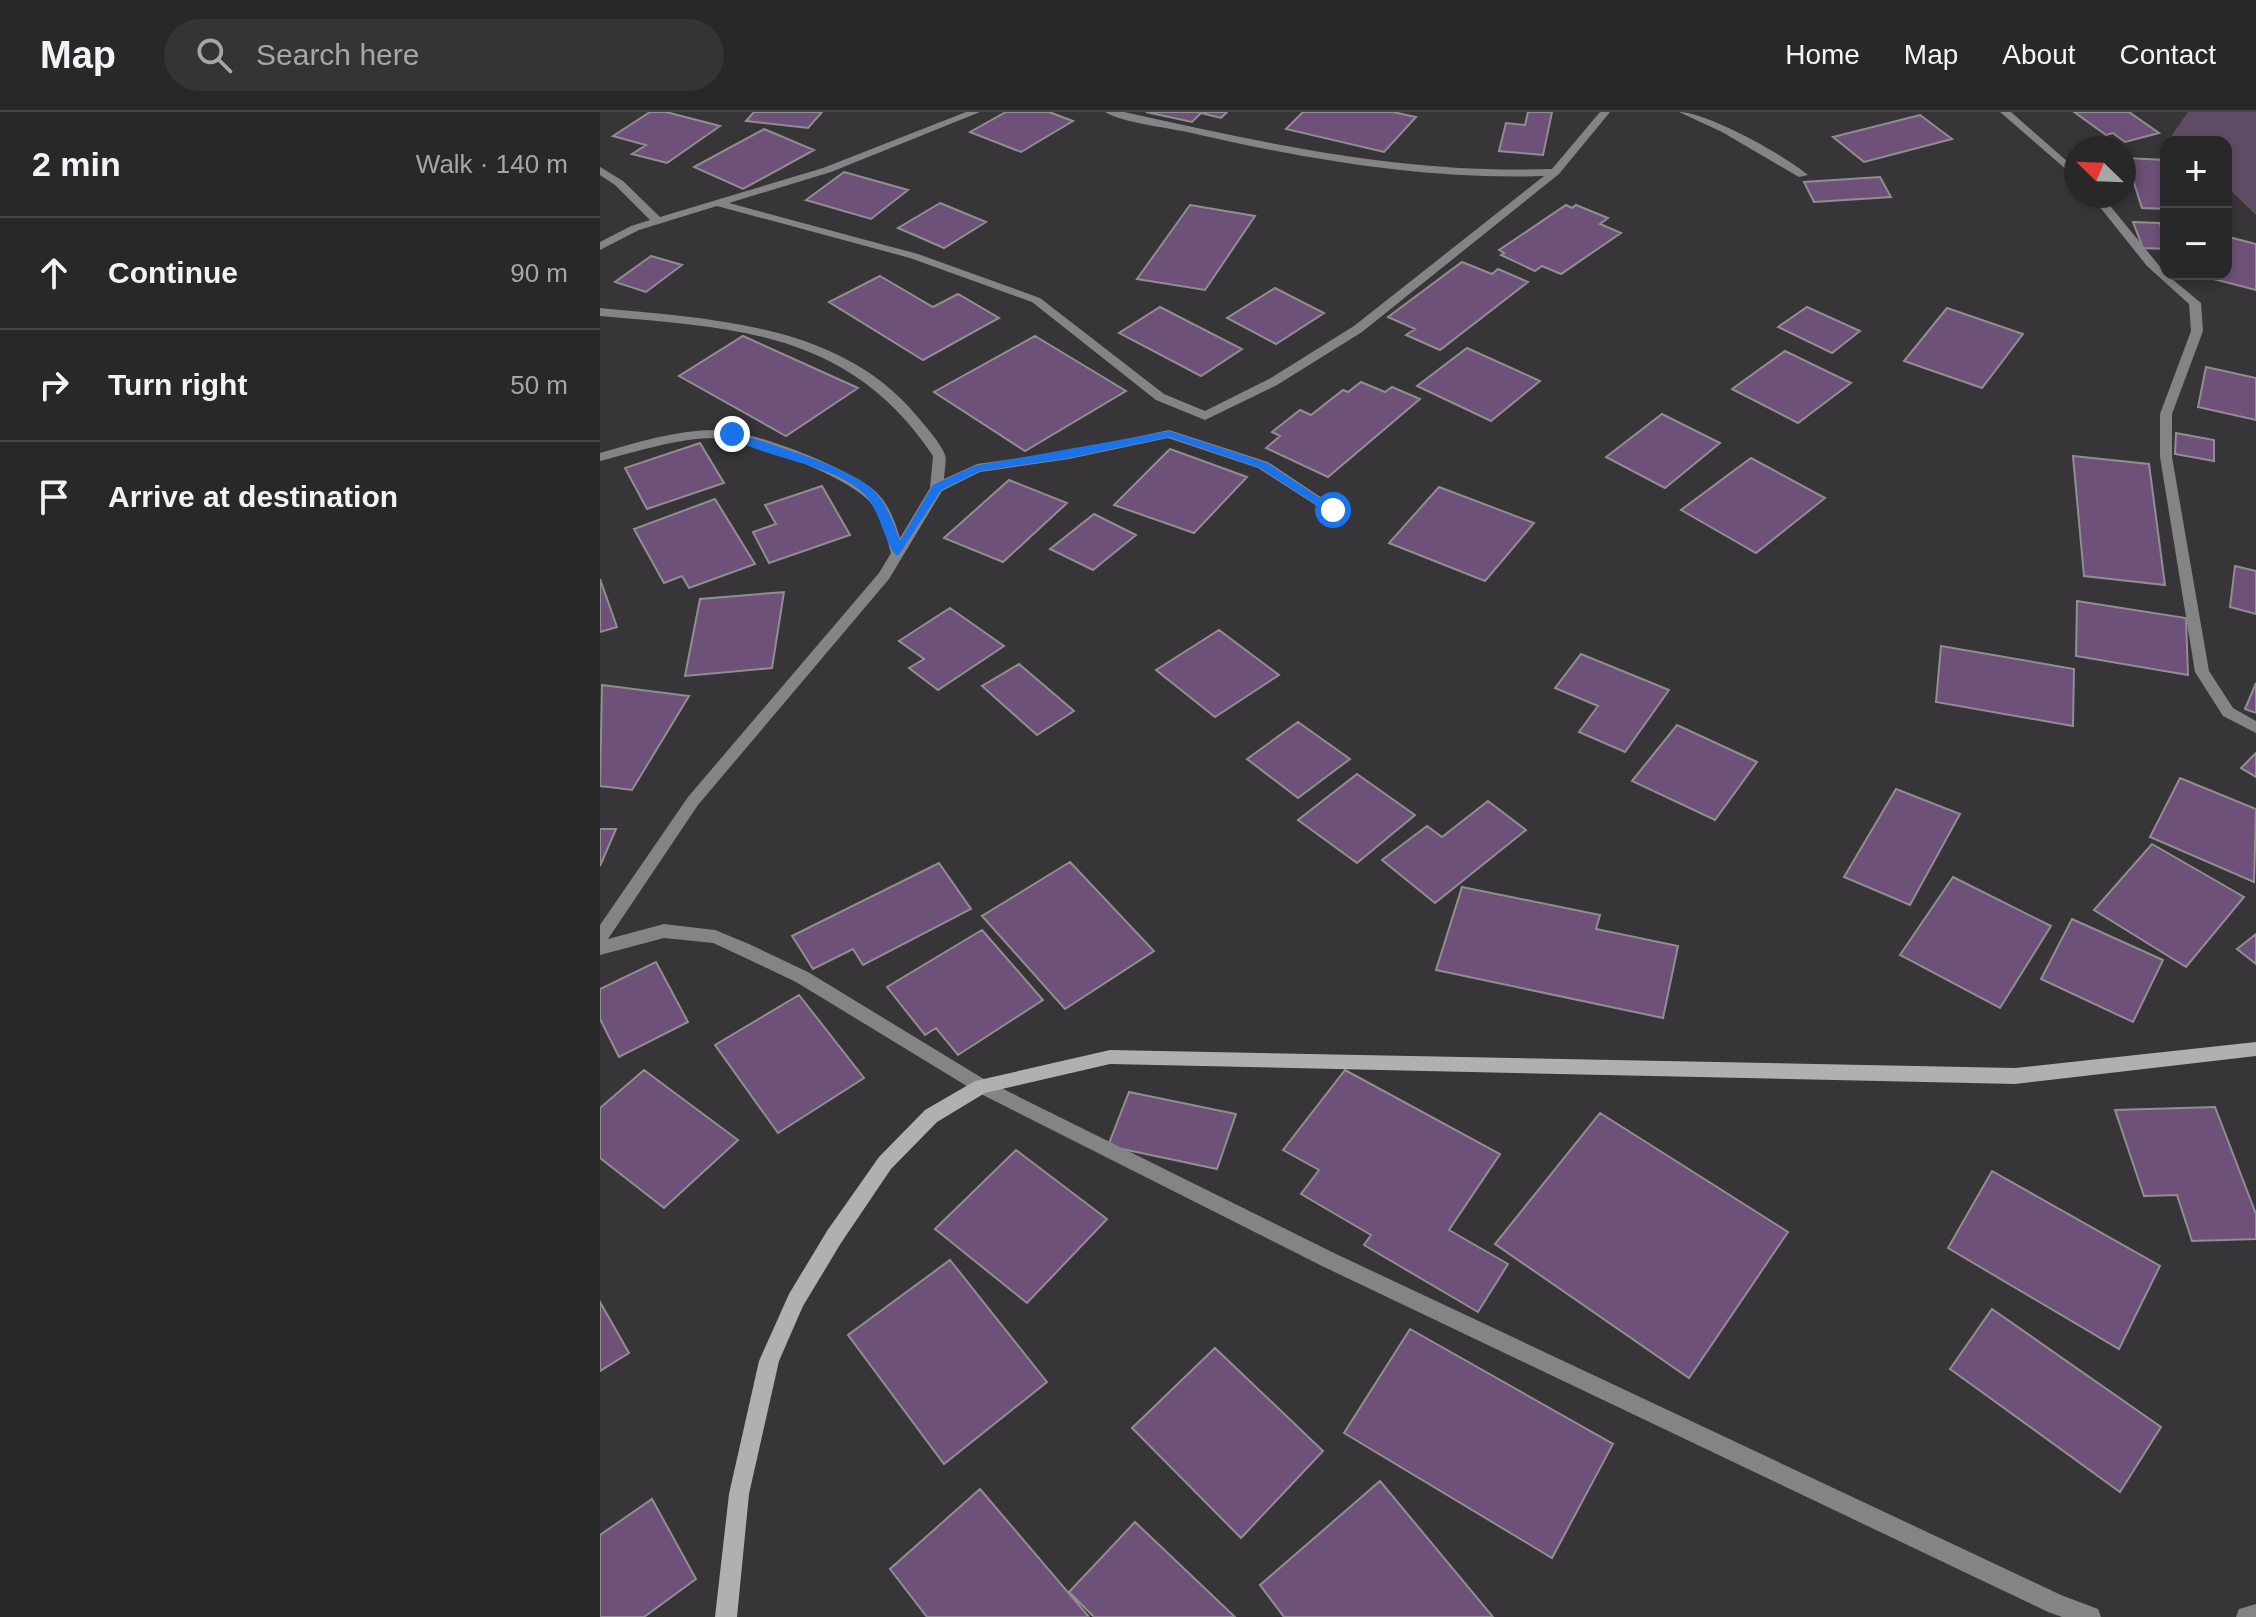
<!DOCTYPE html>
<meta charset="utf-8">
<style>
body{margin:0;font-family:Arial,sans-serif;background:#353435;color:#f1f3f6}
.controls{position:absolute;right:24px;top:24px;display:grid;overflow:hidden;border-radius:16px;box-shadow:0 4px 12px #0003}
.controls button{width:72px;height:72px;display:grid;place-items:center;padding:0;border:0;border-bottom:2px solid #454446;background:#292829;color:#f1f3f6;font:40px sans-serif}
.compass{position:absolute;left:1464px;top:24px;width:72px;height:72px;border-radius:50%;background:#292829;box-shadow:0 4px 12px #0003;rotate:293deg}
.stop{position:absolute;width:24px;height:24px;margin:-18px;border:6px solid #1a73e8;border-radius:50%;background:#fff}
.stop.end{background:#1a73e8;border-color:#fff;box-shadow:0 2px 8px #0008}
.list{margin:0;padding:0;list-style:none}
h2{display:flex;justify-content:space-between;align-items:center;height:104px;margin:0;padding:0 32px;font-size:34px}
h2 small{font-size:26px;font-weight:400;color:#a5a6a8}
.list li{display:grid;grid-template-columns:52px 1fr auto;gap:24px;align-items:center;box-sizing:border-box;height:112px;padding:0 32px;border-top:2px solid #454446}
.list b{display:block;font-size:30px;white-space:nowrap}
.list em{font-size:26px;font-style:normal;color:#a5a6a8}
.icon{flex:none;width:44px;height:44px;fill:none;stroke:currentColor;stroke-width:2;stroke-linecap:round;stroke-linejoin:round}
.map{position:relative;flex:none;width:1656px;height:1505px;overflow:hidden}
header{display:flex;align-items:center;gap:48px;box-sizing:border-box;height:112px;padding:0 40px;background:#292829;border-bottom:2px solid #454446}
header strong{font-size:38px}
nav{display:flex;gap:44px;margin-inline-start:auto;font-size:28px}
.search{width:560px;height:72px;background:#353435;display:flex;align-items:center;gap:20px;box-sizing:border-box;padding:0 28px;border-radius:44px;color:#a5a6a8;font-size:30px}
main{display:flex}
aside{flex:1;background:#292829}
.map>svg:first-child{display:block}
.green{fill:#5f4c65}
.building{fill:#6e5178;stroke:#908e91;stroke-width:2}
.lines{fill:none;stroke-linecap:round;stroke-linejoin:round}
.street{fill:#848385;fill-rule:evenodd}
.secondary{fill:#b1afb1;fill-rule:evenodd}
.route{fill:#1a73e8}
</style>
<header>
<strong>Map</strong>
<div class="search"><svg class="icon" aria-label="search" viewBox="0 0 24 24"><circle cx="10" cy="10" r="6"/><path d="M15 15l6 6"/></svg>Search here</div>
<nav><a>Home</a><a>Map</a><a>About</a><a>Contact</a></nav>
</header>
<main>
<aside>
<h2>2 min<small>Walk · 140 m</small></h2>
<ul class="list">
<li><svg class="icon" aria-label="ahead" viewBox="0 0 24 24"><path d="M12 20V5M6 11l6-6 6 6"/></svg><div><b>Continue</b></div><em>90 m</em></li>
<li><svg class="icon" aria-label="right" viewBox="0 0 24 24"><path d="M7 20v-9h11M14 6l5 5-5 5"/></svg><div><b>Turn right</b></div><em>50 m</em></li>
<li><svg class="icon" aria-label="arrive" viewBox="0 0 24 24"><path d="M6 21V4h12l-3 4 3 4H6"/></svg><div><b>Arrive at destination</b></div></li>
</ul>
</aside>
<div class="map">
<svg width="1656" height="1505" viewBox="0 0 1656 1505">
<rect width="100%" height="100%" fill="#373537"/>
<!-- green -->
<path class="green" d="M 1588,0 L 1656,0 L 1656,103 L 1626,74 L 1626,30 L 1579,30 L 1572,23 Z"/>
<!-- building -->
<path class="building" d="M 50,0 L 66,0 L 120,14 L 67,51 L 32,42 L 46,33 L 13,24 Z
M 154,0 L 222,0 L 208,16 L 146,9 Z
M 406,0 L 449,0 L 473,9 L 421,40 L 370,20 Z
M 546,0 L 627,0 L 621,6 L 601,1 L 592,10 Z
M 703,0 L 793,0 L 816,5 L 784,40 L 686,17 Z
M 928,0 L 952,0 L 943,43 L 899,39 L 906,11 L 925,13 Z
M 1474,0 L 1529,0 L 1559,21 L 1525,30 L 1513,21 L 1506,23 Z
M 1320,3 L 1352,27 L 1264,50 L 1233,25 Z
M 164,17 L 214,38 L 143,77 L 94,55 Z
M 1526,46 L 1566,48 L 1566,97 L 1542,96 Z
M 244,60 L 308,78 L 271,107 L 206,88 Z
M 1280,65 L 1291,85 L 1214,90 L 1204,70 Z
M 340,91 L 386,110 L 344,136 L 298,116 Z
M 590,93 L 655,104 L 605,178 L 537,167 Z
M 966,93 L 972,96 L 976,93 L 1008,106 L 1000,112 L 1021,121 L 961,162 L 942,154 L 935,159 L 901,143 L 904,141 L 899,138 Z
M 1533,110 L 1560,111 L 1566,137 L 1543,136 Z
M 1629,125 L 1656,132 L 1656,178 L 1610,166 L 1612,162 L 1626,162 Z
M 51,144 L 82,153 L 46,180 L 15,170 Z
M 862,150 L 892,162 L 898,157 L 928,170 L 840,238 L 806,223 L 815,217 L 788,205 Z
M 280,164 L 333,195 L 358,182 L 399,206 L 323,248 L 229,190 Z
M 675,176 L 724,201 L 676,232 L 627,206 Z
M 560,195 L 642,237 L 601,264 L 519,221 Z
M 1207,195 L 1260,219 L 1232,241 L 1178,215 Z
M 1347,196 L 1423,222 L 1382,276 L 1304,249 Z
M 143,224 L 258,276 L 186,324 L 79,264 Z
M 435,224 L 526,279 L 425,339 L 334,280 Z
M 867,236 L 940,269 L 891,309 L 817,274 Z
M 1185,239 L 1251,271 L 1198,311 L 1132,277 Z
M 1606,255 L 1656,266 L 1656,308 L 1598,295 Z
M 761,270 L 785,280 L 792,275 L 820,287 L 728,365 L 666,336 L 680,324 L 672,320 L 700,298 L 711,303 L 743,278 L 748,280 Z
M 1062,302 L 1120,331 L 1065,376 L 1006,345 Z
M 1576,321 L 1614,328 L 1614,349 L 1575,342 Z
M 100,331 L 124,371 L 47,397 L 25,356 Z
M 570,337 L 647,365 L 594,421 L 514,393 Z
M 1473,344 L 1549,352 L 1565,473 L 1484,464 Z
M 1151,346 L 1225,386 L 1156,441 L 1081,398 Z
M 409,368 L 467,391 L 403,450 L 344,426 Z
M 222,374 L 250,423 L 169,451 L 153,420 L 176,412 L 165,393 Z
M 839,375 L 934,411 L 885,469 L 789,431 Z
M 115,387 L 155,452 L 89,476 L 82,464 L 64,471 L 34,417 Z
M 494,402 L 536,423 L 493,458 L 450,437 Z
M 1635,454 L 1656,459 L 1656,502 L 1630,495 Z
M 0,467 L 17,515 L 0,520 Z
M 184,480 L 172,556 L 85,564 L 100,487 Z
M 1477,489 L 1586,506 L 1588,563 L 1476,544 Z
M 350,496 L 404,534 L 338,578 L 309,556 L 324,547 L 299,529 Z
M 619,518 L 679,563 L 615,605 L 556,558 Z
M 1341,534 L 1474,557 L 1473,614 L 1336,590 Z
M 981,542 L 1069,578 L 1025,640 L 979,620 L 998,594 L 955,576 Z
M 419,552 L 474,599 L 437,623 L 382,574 Z
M 1656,571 L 1656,601 L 1645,597 Z
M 2,573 L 89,584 L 32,678 L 0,674 Z
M 698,610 L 750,647 L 698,686 L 647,647 Z
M 1077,613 L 1157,650 L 1115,708 L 1032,669 Z
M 1656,641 L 1656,665 L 1641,656 Z
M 757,662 L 815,703 L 757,751 L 698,708 Z
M 1580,666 L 1656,697 L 1654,770 L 1550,725 Z
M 1296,677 L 1360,702 L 1310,793 L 1244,765 Z
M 888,689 L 926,718 L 835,791 L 782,748 L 827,714 L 842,725 Z
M 0,717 L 16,717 L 0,754 Z
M 1552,732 L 1644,785 L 1586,855 L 1494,798 Z
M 470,750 L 554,839 L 465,897 L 382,804 Z
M 339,751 L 371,797 L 263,853 L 253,837 L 213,857 L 192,824 Z
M 1353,765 L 1451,814 L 1400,896 L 1300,843 Z
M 862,775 L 1000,803 L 996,817 L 1078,834 L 1063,906 L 836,858 Z
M 1472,807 L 1563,848 L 1533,910 L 1441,867 Z
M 382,818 L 443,888 L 358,943 L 336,916 L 325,923 L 287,875 Z
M 1656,822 L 1656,852 L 1637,837 Z
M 56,850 L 88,910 L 19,945 L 0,907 L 0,877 Z
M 199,883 L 264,966 L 178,1021 L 115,933 Z
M 44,958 L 138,1028 L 64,1096 L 0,1046 L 0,996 Z
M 745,958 L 900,1042 L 849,1118 L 908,1152 L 878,1200 L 764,1133 L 771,1123 L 701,1082 L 719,1058 L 683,1038 Z
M 529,980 L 636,1002 L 617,1057 L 508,1034 Z
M 1615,995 L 1656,1102 L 1656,1127 L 1592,1129 L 1577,1083 L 1544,1084 L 1515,998 Z
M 1000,1001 L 1188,1120 L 1089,1266 L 895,1132 Z
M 416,1038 L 507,1107 L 427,1191 L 335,1117 Z
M 1392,1059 L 1560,1154 L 1519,1237 L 1348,1136 Z
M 350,1148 L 447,1270 L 344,1352 L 248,1223 Z
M 0,1190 L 29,1241 L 0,1259 Z
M 1392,1197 L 1561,1315 L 1520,1380 L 1350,1257 Z
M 810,1217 L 1013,1332 L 952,1446 L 744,1321 Z
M 615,1236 L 723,1339 L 641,1426 L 532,1316 Z
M 780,1369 L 893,1505 L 684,1505 L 660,1473 Z
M 380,1377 L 489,1505 L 327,1505 L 290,1457 Z
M 52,1387 L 96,1467 L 44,1505 L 0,1505 L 0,1423 Z
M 535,1410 L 635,1505 L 494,1505 L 469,1480 Z"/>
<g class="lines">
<!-- street -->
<path class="street" d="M 366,0 L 380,0 L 231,60 L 129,91 L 318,142 L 440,186 L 564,282 L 605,299 L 669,267 L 754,214 L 944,64 C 823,68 705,47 587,20 C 564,15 523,11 505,0 L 524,0 C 668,32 802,62 952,57 L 1000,0 L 1010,0 L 959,62 L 762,220 L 677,273 L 605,308 L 556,288 L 432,190 L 310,146 L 117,94 L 39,118 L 0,138 L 0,130 L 31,114 L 50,108 L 15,73 L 0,63 L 0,55 L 23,69 L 60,105 L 223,56 Z
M 1079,0 C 1107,0 1186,44 1208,63 L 1199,65 L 1122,20 Z
M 1400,0 L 1411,0 L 1476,57 L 1476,66 Z
M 1491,84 L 1502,84 L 1566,162 L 1601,191 L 1603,219 L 1572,302 L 1572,345 L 1609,559 L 1633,596 L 1656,609 L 1656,621 L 1623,604 L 1595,560 L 1560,345 L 1560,302 L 1591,219 L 1589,192 L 1547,154 Z
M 0,196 C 110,207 239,211 316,303 C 325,314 340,330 345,343 C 347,349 344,360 344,367 L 377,352 L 469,339 L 569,318 L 668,350 L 740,398 L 738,401 L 728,401 L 658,356 L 568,326 L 469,347 L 380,360 L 342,379 L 289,467 L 98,693 L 8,827 L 64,812 L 115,818 L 149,832 L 208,860 L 387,969 L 736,1142 L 1461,1483 L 1498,1497 L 1501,1505 L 1462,1505 L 1448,1500 L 722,1154 L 375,979 L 196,870 L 137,842 L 113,831 L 64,826 L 0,843 L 0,813 L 88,685 L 279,461 L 291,441 C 286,424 282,404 270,390 C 252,367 150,326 120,326 C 80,325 39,339 0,349 L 0,341 C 38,330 80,317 120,318 C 154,319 248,356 274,378 C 288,390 295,409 300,426 L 330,376 L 333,344 C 250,219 136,216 0,204 Z
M 1656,1492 L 1656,1505 L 1636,1505 L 1639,1497 Z"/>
<!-- secondary -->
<path class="secondary" d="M 1656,930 L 1656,944 L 1415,972 L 510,952 L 385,981 L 337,1010 L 291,1057 L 241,1131 L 203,1194 L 179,1249 L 149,1382 L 137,1505 L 115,1505 L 129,1382 L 159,1249 L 189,1182 L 227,1119 L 279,1045 L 325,998 L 375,969 L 510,938 L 1415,956 Z"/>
</g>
<!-- route -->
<path class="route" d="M 569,319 L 667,351 L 738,398 L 729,401 L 660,356 L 569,325 L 469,346 L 380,359 L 341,378 L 298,444 C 287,438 280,400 267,385 C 236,350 164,349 126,322 L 135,320 C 170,333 249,354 274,379 C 287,392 294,413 300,429 L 333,373 L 374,354 Z"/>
</svg>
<div class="controls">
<button>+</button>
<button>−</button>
</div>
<svg class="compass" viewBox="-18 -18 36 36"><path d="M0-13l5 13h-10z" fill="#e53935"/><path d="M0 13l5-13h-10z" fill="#a5a6a8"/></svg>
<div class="stop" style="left:733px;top:398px"></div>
<div class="stop end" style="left:132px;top:322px"></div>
</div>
</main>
